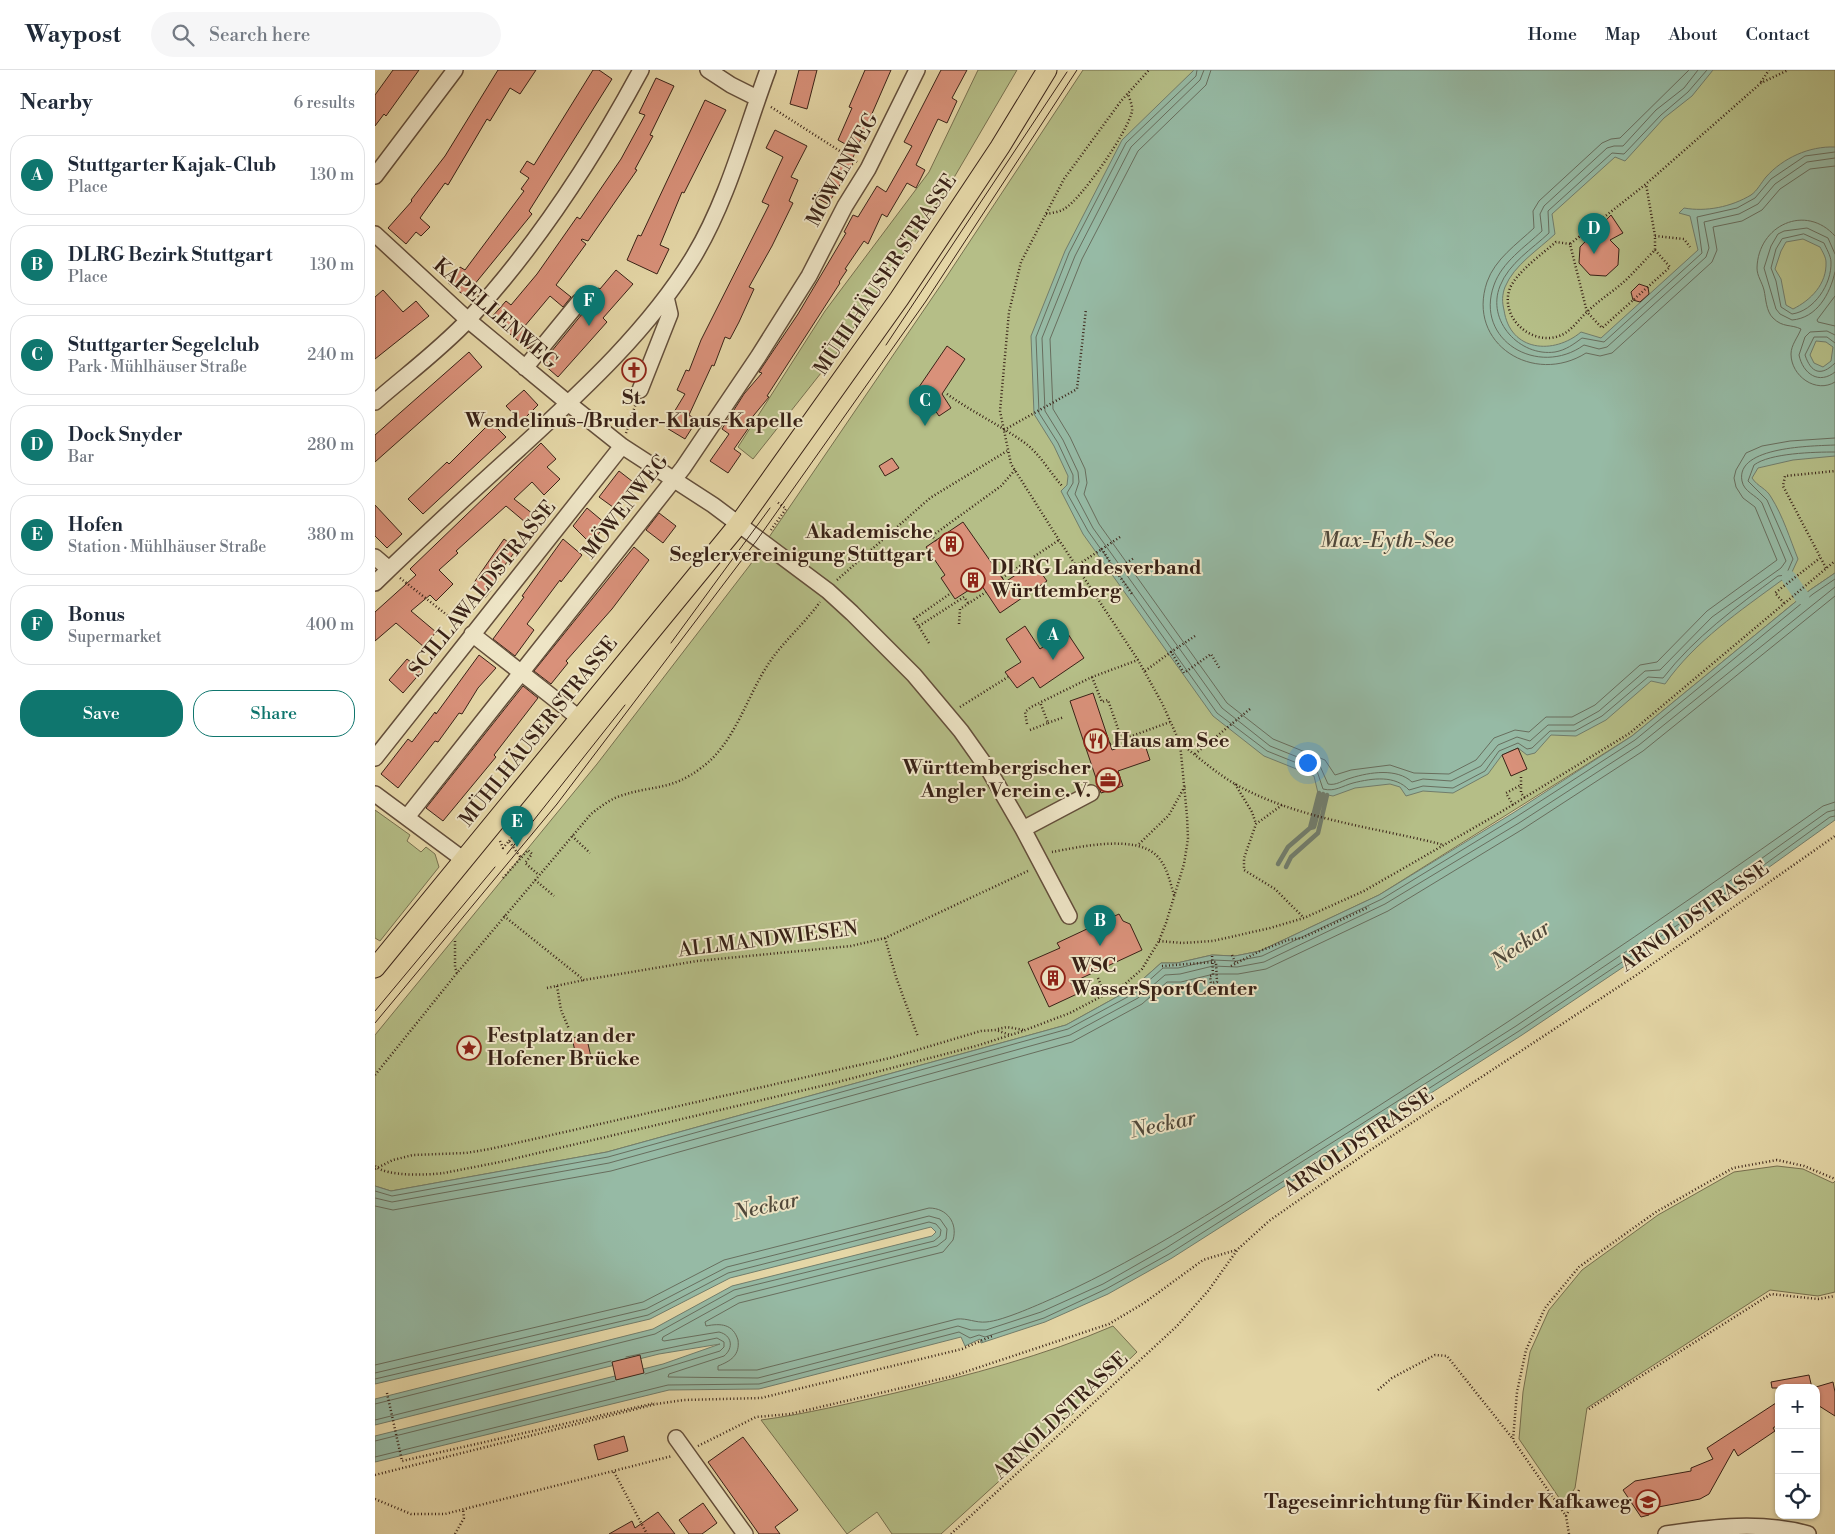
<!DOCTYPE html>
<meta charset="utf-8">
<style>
body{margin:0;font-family:"Libre Bodoni",serif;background:#f6f6f7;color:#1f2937}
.controls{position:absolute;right:15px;bottom:15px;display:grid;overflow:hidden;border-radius:10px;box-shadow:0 1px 4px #0004}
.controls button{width:45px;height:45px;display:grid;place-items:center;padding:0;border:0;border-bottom:1px solid #e0e1e3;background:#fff;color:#1f2937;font:25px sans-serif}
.you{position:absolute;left:932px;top:692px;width:18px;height:18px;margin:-12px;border:4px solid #fff;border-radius:50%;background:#1a73e8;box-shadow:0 0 0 8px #1a73e833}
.badge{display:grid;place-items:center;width:32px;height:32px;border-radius:50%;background:#0f766e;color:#fff;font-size:16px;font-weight:700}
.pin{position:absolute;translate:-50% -41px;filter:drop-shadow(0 1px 2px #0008)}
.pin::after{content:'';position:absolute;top:26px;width:18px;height:15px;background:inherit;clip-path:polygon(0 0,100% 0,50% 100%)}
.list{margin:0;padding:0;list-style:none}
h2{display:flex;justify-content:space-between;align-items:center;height:65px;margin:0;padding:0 20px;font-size:21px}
h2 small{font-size:16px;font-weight:400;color:#747a83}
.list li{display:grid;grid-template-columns:32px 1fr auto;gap:15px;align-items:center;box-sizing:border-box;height:80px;margin:0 10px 10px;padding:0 10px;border:1px solid #e0e1e3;border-radius:20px}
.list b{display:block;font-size:19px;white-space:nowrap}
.list p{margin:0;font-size:16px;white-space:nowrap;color:#747a83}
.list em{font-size:16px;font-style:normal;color:#747a83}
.actions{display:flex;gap:10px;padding:15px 20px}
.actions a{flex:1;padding:11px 0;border:1px solid #0f766e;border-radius:20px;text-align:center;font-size:18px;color:#0f766e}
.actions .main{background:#0f766e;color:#fff}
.icon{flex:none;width:28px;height:28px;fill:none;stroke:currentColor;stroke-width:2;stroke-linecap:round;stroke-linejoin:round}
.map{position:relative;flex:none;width:1460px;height:1464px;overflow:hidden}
header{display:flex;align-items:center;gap:30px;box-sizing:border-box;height:70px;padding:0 25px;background:#fff;border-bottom:1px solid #e0e1e3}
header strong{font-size:24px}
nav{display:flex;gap:28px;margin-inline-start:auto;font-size:18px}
.search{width:350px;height:45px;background:#f6f6f7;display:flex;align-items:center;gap:12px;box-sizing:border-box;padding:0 18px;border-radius:28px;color:#747a83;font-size:19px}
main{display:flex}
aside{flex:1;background:#fff}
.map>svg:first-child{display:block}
.green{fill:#b5be87;stroke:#77704f}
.water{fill:#96baa5;stroke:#717d6c;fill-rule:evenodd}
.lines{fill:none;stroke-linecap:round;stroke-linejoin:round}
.shore{stroke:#686e5e;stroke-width:1}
.stream{stroke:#717d6c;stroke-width:4.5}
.canal{stroke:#96baa5;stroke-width:15}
.building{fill:#d9917a;stroke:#392217}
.minor-casing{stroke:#644f3b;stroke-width:18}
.major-casing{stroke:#392217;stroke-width:21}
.path{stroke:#392217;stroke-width:2.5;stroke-dasharray:1 2.5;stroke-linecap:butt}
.minor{stroke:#eee5c6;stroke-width:15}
.major{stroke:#e5d7a7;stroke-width:19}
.tram{stroke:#392217;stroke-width:1}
.labels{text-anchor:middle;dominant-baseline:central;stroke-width:4;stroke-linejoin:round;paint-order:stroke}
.street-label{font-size:20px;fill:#392217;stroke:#eee5c6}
.poi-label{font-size:20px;font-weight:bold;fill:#392217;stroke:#eee5c6;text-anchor:start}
.water-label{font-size:21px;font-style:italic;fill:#50483a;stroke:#eee5c6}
</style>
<header>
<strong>Waypost</strong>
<div class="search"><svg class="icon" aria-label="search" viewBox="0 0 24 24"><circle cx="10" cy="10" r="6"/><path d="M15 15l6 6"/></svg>Search here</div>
<nav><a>Home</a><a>Map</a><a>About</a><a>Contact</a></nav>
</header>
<main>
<aside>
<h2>Nearby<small>6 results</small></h2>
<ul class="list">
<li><span class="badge">A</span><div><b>Stuttgarter Kajak-Club</b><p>Place</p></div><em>130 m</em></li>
<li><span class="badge">B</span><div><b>DLRG Bezirk Stuttgart</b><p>Place</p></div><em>130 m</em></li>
<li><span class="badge">C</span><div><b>Stuttgarter Segelclub</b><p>Park · Mühlhäuser Straße</p></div><em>240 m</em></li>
<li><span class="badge">D</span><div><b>Dock Snyder</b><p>Bar</p></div><em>280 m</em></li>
<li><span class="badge">E</span><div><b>Hofen</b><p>Station · Mühlhäuser Straße</p></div><em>380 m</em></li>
<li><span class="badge">F</span><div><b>Bonus</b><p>Supermarket</p></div><em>400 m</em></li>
</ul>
<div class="actions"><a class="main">Save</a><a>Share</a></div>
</aside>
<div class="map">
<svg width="1460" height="1464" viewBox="0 0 1460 1464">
<rect width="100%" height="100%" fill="#e5d7a7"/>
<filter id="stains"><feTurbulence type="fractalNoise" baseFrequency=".004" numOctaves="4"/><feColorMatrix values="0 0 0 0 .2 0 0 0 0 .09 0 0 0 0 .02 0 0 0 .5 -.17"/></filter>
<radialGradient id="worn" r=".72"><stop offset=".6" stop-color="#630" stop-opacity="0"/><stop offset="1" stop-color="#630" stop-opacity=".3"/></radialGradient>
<!-- green -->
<path class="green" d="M 603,0 L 642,0 L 577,111 L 461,284 L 378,389 L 363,377 L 450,241 L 554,102 Z
M 708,0 L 1460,0 L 1460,503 L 1435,520 L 1257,666 L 1004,825 L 885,881 L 860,886 L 837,885 L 802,893 L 786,893 L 758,918 L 691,955 L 232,1082 L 16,1121 L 0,1116 L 0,965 L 222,694 L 375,495 L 570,209 Z
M 0,740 L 35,765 L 32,771 L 46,782 L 51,777 L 60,784 L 64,797 L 5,871 L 0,868 Z
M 1402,1096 L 1428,1099 L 1458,1113 L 1460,1111 L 1460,1222 L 1443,1226 L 1395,1220 L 1212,1338 L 1200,1418 L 1189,1435 L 1144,1369 L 1148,1322 L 1155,1282 L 1174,1240 L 1207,1200 L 1283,1145 L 1359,1102 Z
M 738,1256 L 762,1282 L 699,1343 L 566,1464 L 517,1464 L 502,1442 L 472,1464 L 386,1350 C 431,1344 476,1333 520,1323 C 594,1305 669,1286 738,1256 Z"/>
<!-- water -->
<path class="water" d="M 819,0 L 1338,0 L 1317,26 L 1289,48 L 1250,91 L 1240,87 L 1177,144 L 1180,164 C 1163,180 1139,195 1130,217 C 1127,225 1127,232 1129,240 C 1135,282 1179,285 1206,262 L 1226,268 L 1323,180 L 1315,146 L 1304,143 L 1309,138 C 1331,142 1356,137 1376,125 C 1382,121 1386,113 1391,107 C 1408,88 1434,76 1460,77 L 1460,386 L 1418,390 L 1383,398 L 1377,408 C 1383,417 1391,418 1396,427 C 1408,446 1415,469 1423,489 L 1417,502 L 1419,504 L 1409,512 L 1407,510 C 1365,541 1320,571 1290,614 L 1276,611 L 1231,650 L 1201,666 L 1176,665 L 1160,683 L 1152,685 L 1143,678 L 1127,685 L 1113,704 L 1078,723 L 1048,721 L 1031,726 L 1025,717 L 1015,714 L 980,718 L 958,726 L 943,723 L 939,706 L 889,686 L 838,646 L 708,464 L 686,421 L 692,415 L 693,406 L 679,376 L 659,344 L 656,266 L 690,181 L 747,70 ZM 1428,169 L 1445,177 C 1447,181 1451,187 1451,192 C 1452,214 1436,230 1418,239 L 1411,235 L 1406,209 L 1400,199 L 1406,181 L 1411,172 ZM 1441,271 L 1451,272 L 1458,277 L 1456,291 L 1448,297 L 1439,293 L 1435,285 Z
M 1460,503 L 1460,750 L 1351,828 L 1147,965 L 797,1188 L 733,1224 L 670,1252 L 606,1273 L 605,1269 L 590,1276 L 586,1267 L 384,1319 L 294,1320 L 0,1392 L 0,1366 L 288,1294 L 345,1274 L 284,1284 L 0,1355 L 0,1329 L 278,1259 L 357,1216 L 557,1166 L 561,1162 L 556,1157 L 355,1208 L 275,1249 L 0,1314 L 0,1116 L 16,1121 L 232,1082 L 691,955 L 758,918 L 786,893 L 802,893 L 837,885 L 860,886 L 885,881 L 1004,825 L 1138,743 L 1257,666 L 1435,520 Z"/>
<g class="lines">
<!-- shore -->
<path class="shore" d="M 822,0 L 821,6 L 751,73 L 694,183 L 661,267 L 664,343 L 683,373 L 698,405 L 698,413 L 692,423 L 713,461 L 842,643 L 892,681 L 942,701 L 948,719 C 960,722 967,716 978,713 C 998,708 1020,705 1034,720 L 1048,716 L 1078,718 L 1110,701 L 1124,681 L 1143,673 L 1152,679 L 1157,678 L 1175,661 L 1200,661 L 1227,646 L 1273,607 L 1288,608 C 1320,567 1361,537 1403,506 L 1411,505 L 1418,489 L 1392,430 L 1373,411 L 1379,395 C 1395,383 1439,382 1460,382
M 829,0 L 825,10 L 756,77 L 700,186 L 667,268 L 670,341 L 688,370 L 703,402 L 704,412 L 700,424 L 718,458 L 847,638 L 895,676 L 945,696 L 953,714 C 961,716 968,710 976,708 C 995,702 1022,698 1037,712 L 1048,709 L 1076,711 L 1106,696 L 1123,675 L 1142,667 L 1155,671 L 1173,655 L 1199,655 L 1224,641 L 1270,601 L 1285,600 L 1337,547 L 1406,498 L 1411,491 L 1387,433 C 1381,425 1369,422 1367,411 C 1360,376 1439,376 1460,375
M 836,0 L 831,15 L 763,81 L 707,189 L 675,269 L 678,339 L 695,367 L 710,399 L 712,413 L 709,424 L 724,454 L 852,633 L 898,669 L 950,690 L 960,705 L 976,700 L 1015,695 L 1039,703 L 1074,704 L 1101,690 L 1119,668 L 1140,660 L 1154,662 L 1171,647 L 1197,647 L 1220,635 L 1265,595 L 1282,592 L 1332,541 L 1402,490 L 1380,437 L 1368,428 L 1361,417 L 1359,408 L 1361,400 L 1371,383 L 1387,376 L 1415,371 L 1460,368
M 1314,0 L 1245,68 L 1236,69 L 1227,73 L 1164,131 L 1158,141 L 1159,158 C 1142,174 1120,189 1112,212 C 1091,274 1159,316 1211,283 L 1225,286 L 1237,283 L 1337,192 L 1342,180 L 1338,157 L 1367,151 L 1387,140 L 1405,119 L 1435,99 L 1460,96
M 1323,0 L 1309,18 L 1281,40 L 1248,76 L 1239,76 L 1232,78 L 1169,136 L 1165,144 L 1167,161 C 1150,177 1127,192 1119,215 C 1099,270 1163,308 1209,275 L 1224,279 L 1232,277 L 1331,187 L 1334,178 L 1329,152 L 1364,144 L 1383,134 L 1400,114 L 1432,92 L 1460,88
M 1332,0 L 1313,22 L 1286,45 L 1249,84 L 1237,83 L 1173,141 L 1174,163 C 1157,179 1134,193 1125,216 C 1111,251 1145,287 1180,282 C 1191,280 1199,274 1207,268 L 1229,272 L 1327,183 L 1322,147 L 1362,138 L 1380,128 L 1396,109 L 1430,86 L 1460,82
M 1429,164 L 1449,173 C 1451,178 1456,186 1456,192 C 1457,214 1439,241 1417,244 L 1406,237 L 1401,211 L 1396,198 L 1401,179 L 1407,169 Z
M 1460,166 C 1431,133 1383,155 1382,198 C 1382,206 1387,212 1389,220 C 1391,229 1391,241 1398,248 C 1408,258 1416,254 1426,259 C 1423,267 1416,275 1416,284 C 1416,306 1441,324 1460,312
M 1460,184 L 1453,168 L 1432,158 L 1409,161 L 1403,164 L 1396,176 L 1389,198 L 1401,239 L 1405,244 L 1417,250 C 1442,248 1455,224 1460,202
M 1460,226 L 1442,250 L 1443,252 L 1460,256
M 1460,265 L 1452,261 L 1435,262 L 1430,267 L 1424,285 C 1428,304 1444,315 1460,302
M 1460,273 L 1452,267 L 1439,267 L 1430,285 C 1436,303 1446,307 1460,293
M 0,1121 L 17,1126 L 233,1087 L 693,959 L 760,923 L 788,898 L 803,898 L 838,890 L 861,891 L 887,886 L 1007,829 L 1141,747 L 1260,670 L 1438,524 L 1460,509
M 0,1128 L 17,1132 L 234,1093 L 695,965 L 763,928 L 790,905 L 805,904 L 838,896 L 862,897 L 889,892 L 1010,834 L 1144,753 L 1264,675 L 1460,517
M 0,1136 L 18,1140 L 236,1101 L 697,972 L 767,934 L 792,912 L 806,912 L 839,904 L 863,904 L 891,899 L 1013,841 L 1148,759 L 1268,681 L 1460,526
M 251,1287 L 342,1268 L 349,1272 L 349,1277 L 345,1281 L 270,1304
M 0,1295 L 268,1232 L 349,1190 L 554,1138 C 572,1138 583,1153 578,1170 L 568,1182 L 364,1233 L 330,1252 L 331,1256 C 346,1253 358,1254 363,1270 C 365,1285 356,1291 343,1296 L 343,1300 L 382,1300 L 582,1249 C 592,1248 601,1253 611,1252 C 628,1251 667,1233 683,1226 C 773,1185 856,1130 939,1077 C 1112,968 1281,854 1448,736 L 1460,732
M 0,1303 L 271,1239 L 352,1197 L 554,1146 L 565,1149 L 572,1159 L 571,1169 L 562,1176 L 362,1226 L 288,1267 L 287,1270 L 289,1271 L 344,1262 C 357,1265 359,1278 349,1286 L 294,1304 L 293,1307 L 383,1308 L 583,1256 L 596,1260 L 611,1260 L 666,1242 L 728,1214 L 791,1178 L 1141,956 L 1345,818 L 1452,742 L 1460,740
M 0,1309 L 273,1245 L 353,1203 L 554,1152 L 561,1154 L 566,1160 L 565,1166 L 559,1171 L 359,1220 L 280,1264 L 0,1334
M 0,1350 L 236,1291
M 0,1371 L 240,1311
M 0,1387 L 293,1315 L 384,1314 L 584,1262 L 595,1268 L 604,1265 L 610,1267 L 669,1248 L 731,1219 L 794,1184 L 1144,961 L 1349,824 L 1455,747 L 1460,746"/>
<!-- stream -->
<path class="stream" d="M 935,758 L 939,757 L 948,724
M 903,794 L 913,777 L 935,758 L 944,723
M 911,797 L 916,787 L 943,763 L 952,725"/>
<!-- canal -->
<path class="canal" d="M 1414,508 L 1427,527"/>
</g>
<!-- building -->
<path class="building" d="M 18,0 L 44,0 L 11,46 L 9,44 L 0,56 L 0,25 Z
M 123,0 L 161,0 L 145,24 L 135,18 L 115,51 L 112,49 L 73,115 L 70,113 L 45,148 L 55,157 L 46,166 L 41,162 L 31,174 L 13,158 L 37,131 L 36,130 L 70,86 Z
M 218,0 L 224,0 L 237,9 L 154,141 L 157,144 L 90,226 L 73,213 L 85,197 L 90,200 L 149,121 L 146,119 L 154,108 L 145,102 L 152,91 L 159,95 Z
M 424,0 L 442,0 L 432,39 L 415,34 Z
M 490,0 L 516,0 L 476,92 L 478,94 L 453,134 L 440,127 L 472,75 L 463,70 L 477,38 L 474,37 Z
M 566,0 L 592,0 L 577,28 L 582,31 L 572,53 L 563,49 L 541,95 L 550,100 L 541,118 L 532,113 L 512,147 L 507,144 L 493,174 L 489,171 L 470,199 L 472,200 L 464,212 L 465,213 L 392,326 L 394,327 L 374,351 L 377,353 L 359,379 L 366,384 L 353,403 L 335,391 L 354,364 L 347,359 L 369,324 L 387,303 L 384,302 L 423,244 L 471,163 L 469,162 L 478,145 L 483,147 L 502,116 L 511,122 L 537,76 L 529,72 Z
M 281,8 L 299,16 L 275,65 L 278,66 L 260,99 L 262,100 L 213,171 L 207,169 L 206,170 L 211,174 L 181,215 L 196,227 L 188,237 L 175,226 L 149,257 L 162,269 L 153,279 L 116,248 L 131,231 L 136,235 L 162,204 L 202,147 L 205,149 L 246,89 L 270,45 L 264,43 Z
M 330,30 L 351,40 L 309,123 L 307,122 L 285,175 L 294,179 L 282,204 L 252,190 L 263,165 L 266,166 Z
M 400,60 L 432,76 L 416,107 L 423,110 L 414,131 L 418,133 L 397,176 L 374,217 L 379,219 L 364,252 L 355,269 L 350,267 L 339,296 L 337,295 L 314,345 L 322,350 L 310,369 L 290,357 L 310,324 L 302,320 L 311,300 L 314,301 L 326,270 L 394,135 L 387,132 L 408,87 L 391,78 Z
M 1236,145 L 1248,163 L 1235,170 L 1244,179 L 1243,195 L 1231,206 L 1215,205 L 1204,193 L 1205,177 Z
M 241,200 L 258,214 L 228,248 L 232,252 L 183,307 L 167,293 L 212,238 L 213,228 L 205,223 L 210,216 L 218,223 L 223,218 L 225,219 Z
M 1264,214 L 1273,217 L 1274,224 L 1265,232 L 1258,230 L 1256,222 Z
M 8,220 L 28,242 L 41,231 L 54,246 L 0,289 L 0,227 Z
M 572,276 L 590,289 L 567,324 L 576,338 L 564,346 L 544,317 Z
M 94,282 L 107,297 L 0,392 L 0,365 Z
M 259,291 L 264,296 L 259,309 L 250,301 Z
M 149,320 L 163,335 L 146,352 L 131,336 Z
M 116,352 L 131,367 L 48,444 L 33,429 L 72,392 L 74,394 Z
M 166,373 L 181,389 L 172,397 L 185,409 L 169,425 L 157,412 L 139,429 L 158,444 L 150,452 L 131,436 L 81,481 L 83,483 L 64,500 L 78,514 L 61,531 L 55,525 L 36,541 L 61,562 L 49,577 L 21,553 L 0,571 L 0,542 L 41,505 L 35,499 Z
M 517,388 L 524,398 L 510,406 L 504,396 Z
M 244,401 L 262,415 L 242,440 L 224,427 Z
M 0,435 L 27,464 L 12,478 L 0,466 Z
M 212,438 L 231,454 L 216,474 L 198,456 Z
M 284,443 L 301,456 L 288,473 L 271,460 Z
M 588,452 L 630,512 L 659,493 L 672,511 L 625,543 L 605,513 L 580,529 L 566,508 L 570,505 L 551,477 Z
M 129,469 L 142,479 L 120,508 L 123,511 L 110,528 L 96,517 Z
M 188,469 L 207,485 L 186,512 L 185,510 L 152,554 L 159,560 L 140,586 L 118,569 L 149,527 L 147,526 Z
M 259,477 L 274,490 L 237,539 L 191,591 L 193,593 L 176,614 L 159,601 Z
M 650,556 L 665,579 L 691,561 L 709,588 L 665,618 L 658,607 L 642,618 L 630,602 L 646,592 L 631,569 Z
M 104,585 L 121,598 L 103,618 L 87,644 L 84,643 L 63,672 L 60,671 L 23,718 L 6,704 L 33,669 L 37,672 L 60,642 L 61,644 Z
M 32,589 L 47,601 L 28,623 L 14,610 Z
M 148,616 L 163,628 L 119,685 L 121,687 L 68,751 L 51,738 Z
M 718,623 L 737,680 L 768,669 L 775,690 L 743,701 L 748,716 L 726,723 L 695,631 Z
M 1143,678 L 1152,699 L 1136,706 L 1127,685 Z
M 744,844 L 748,851 L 755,854 L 767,880 L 696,913 L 702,924 L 674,937 L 653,892 L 685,878 L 682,873 Z
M 211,965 L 216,987 L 202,990 L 197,968 Z
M 265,1285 L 269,1303 L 241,1310 L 237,1292 Z
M 1434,1305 L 1437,1318 L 1397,1318 L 1396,1312 Z
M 1458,1312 L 1460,1322 L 1460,1346 L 1441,1334 L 1441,1317 Z
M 1404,1331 L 1404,1354 L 1398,1358 L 1400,1361 L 1363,1386 L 1359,1379 L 1334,1424 L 1325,1429 L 1273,1439 L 1274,1445 L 1266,1447 L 1248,1420 L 1260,1411 L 1316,1401 L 1316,1398 L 1338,1389 L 1332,1378 Z
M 249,1366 L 253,1381 L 223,1390 L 219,1375 Z
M 368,1367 L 423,1440 L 400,1457 L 405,1464 L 384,1464 L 333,1392 Z
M 328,1433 L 342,1453 L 327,1464 L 314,1464 L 304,1450 Z
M 283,1442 L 300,1464 L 234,1464 L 257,1451 L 260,1458 Z"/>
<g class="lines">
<!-- minor casing -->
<g class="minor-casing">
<path id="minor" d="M 333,0 L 356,15 L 382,28
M 0,106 L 80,0
M 0,164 L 93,250 L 193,333 L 247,376 L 338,435 L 453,521 L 477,543 L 539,605 L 586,661 L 615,702 L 648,759 L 694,846
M 150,298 L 204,232
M 265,320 L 295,244 L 291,227
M 0,332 C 31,305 66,279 94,249 C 163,174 218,89 266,0
M 0,487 L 14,499
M 0,513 C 47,467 95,423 144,379 C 207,321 274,260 319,186 C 353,129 370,62 393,0
M 97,564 L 204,648
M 0,688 L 247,376
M 0,724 L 89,790
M 32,747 L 308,398 L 383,287 L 434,206 L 470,136 L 493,99 L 542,0
M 648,759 L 716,723
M 301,1368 L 370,1464
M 1291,1464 C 1338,1457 1386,1451 1433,1464"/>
</g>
<!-- major casing -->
<g class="major-casing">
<path id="major" d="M 0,898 L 363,455 L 524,229 L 625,77 L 672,0"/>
</g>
<!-- path -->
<path class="path" d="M 1386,12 L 1394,0
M 396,37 L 482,92
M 671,144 C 677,143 684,142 689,139 C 706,130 754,60 757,41 C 758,36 754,28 753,23
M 1280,166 L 1309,169 L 1315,177
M 1195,174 L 1181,172 C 1168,183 1142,202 1135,218 C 1124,247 1156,276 1184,266 C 1196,262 1203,250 1212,242 C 1224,230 1239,221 1251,210 C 1261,200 1270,190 1280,180 L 1280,166 L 1271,114
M 1280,180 L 1295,197 L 1227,258 L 1212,242 L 1195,174 L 1271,114 L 1386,13 L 1413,0
M 572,324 C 597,342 625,355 650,373 C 665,384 676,404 688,417
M 629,360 L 702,319 L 711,239
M 251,363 L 261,333
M 396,460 L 411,439 L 401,431
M 745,467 L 727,479 L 740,500 L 759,488
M 561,471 L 557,466 L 626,416 L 640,400
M 701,496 L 727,479
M 1451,498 L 1408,416 L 1410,406 L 1460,401
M 740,500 L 757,524
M 25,508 L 86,556
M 627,508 L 684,470
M 462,510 L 555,428 L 632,381
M 1409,533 L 1400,523 L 1445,488
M 584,554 L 585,539 L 611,522
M 544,556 L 589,527 L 593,533
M 820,566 L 796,582 L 809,603 L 836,584 L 845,599
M 554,573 L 539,549 L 576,523
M 770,601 L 796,582
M 717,607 L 727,632 L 733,630 L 747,670
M 585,637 L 633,607
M 673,653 L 689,647
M 652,654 L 650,642 L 656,637 L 717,607 L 763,590
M 655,660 L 673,653 L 665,632
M 805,673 C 823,687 841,703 860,714 C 924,750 1000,757 1069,775
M 735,674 L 795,652
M 820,684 L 875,639
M 1146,707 L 1146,723 L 1150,728
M 860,714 L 877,742 L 881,754
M 907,735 L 881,754 L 869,788 L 869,800 L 900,819 L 929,848
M 1138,735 L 1131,723 L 1146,715
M 197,766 L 215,783
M 125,771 L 128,778 L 134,771 L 146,788 L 153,780 L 157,784 L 150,793 L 164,805
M 134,771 L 150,753
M 764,774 L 794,745 L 810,716
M 677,782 C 704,777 761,764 782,786 C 792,796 795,812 799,825
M 128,808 L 145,789
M 160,810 L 179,826
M 129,846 L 209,910 L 322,891 L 476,876 L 510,868 L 655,800
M 510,868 L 521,907 L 543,967
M 80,871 L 80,897 L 82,903
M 784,871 L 807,873 L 838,871 L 895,858 L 929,848 L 989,821 L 1121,745 L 1255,663 L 1460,491
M 857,885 L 861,894
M 787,896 L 838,892 L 841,892 L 842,912 L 836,913 L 835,906 L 838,905 L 837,885
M 856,896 L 885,881 L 913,870 L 927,868 L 994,837
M 723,908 L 730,925
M 182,916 L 186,940 L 194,959
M 172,918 L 209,910
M 623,959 L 632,957 L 649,960
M 0,1005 L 82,903 L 216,744 C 225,737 234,730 245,726 C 277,715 296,721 326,698 C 361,673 372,624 396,590 C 410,570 430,553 445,532
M 0,1096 C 12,1107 53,1105 69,1103 L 125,1092 L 459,1013 L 601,976 L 645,962 L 695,943 L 750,914 L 767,899 L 784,871 L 791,853 L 809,794 L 813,769 L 812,746 L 805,673 L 787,633 L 763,590 L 684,470 L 636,394 L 625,341 L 634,242 L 646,192 L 689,109 L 746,31 L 774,0
M 0,1099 L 18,1090 L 38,1085 L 91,1083 L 115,1079 L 515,988 L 606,961 L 621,960 L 635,965
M 1003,1320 L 1017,1308 L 1060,1285 L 1072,1286 L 1138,1369
M 12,1323 L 27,1391 L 280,1333
M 1214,1339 L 1396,1224 L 1443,1229 L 1460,1226
M 323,1376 L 381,1347 L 415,1344 L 578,1306 L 734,1254 L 769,1233 L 828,1190 L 861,1180
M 239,1402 L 272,1464
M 0,1405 L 281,1334 L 309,1330 L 386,1328 L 587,1279 L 617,1266
M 0,1429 L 36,1444 L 70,1444 L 297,1386
M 1191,1446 L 1204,1420
M 80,1464 L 89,1448 L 88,1439
M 576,1464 L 802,1256 L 833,1221 L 863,1179 L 894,1151 L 994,1081 L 1263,904 L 1460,766
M 1194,1464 L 1191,1446 L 1138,1370 L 1142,1322 L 1151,1280 L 1170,1238 L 1204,1197 L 1281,1142 L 1358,1098 L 1402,1090 L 1429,1096 L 1460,1109"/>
<!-- minor -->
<use href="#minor" class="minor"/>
<!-- major -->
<use href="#major" class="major"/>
<!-- tram -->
<path class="tram" d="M 511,275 L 692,2
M 296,573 L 395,438
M 132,784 L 250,635
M 0,941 L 120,797
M 0,953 L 182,734 L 382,470 L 551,231 L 702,0"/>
</g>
<!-- icons -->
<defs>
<g id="church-ring" transform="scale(1.25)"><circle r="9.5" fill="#eee5c6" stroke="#8f2418" stroke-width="1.5"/><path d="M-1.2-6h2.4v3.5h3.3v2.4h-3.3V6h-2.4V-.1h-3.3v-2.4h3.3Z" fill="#8f2418"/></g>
<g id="building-ring" transform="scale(1.25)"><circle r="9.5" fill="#eee5c6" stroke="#8f2418" stroke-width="1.5"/><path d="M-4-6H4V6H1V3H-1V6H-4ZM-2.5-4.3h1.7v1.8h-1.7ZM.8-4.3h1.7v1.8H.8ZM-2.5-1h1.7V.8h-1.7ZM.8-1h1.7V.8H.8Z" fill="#8f2418"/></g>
<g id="restaurant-ring" transform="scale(1.25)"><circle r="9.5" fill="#eee5c6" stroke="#8f2418" stroke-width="1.5"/><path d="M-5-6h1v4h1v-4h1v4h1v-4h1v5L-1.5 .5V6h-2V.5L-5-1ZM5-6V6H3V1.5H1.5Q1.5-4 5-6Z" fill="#8f2418"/></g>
<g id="office-ring" transform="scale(1.25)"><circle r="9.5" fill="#eee5c6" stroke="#8f2418" stroke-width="1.5"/><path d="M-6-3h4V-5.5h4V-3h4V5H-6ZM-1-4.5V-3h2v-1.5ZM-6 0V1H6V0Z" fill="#8f2418"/></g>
<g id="sight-ring" transform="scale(1.25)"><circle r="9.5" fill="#eee5c6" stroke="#8f2418" stroke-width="1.5"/><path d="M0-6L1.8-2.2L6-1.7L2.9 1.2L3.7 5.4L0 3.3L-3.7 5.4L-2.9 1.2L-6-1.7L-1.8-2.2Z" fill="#8f2418"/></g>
<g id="school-ring" transform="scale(1.25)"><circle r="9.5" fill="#eee5c6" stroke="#8f2418" stroke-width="1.5"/><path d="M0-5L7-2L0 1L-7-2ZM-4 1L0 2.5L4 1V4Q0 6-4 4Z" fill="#8f2418"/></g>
</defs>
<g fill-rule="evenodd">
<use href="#church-ring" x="259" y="300"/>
<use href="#building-ring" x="576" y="474"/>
<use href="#building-ring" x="598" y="510"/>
<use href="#restaurant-ring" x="721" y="671"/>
<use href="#office-ring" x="733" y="710"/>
<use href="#building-ring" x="678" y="908"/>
<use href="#sight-ring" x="94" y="978"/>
<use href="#school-ring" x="1273" y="1432"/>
</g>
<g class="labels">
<!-- street labels -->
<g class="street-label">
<text transform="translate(468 100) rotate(-61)">MÖWENWEG</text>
<text transform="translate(511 205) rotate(-56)">MÜHLHÄUSER STRASSE</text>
<text transform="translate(120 244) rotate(41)">KAPELLENWEG</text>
<text transform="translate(251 437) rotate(-52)">MÖWENWEG</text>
<text transform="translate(108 519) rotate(-51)">SCILLAWALDSTRASSE</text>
<text transform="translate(164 662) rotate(-51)">MÜHLHÄUSER STRASSE</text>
<text transform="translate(1320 847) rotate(-35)">ARNOLDSTRASSE</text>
<text transform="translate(393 870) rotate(-7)">ALLMANDWIESEN</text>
<text transform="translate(984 1073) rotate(-34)">ARNOLDSTRASSE</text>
<text transform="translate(686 1346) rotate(-43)">ARNOLDSTRASSE</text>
</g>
<!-- poi labels -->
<g class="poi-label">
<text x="259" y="328" text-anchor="middle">St.<tspan x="259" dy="23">Wendelinus-/Bruder-Klaus-Kapelle</tspan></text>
<text x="558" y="462" text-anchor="end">Akademische<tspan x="558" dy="23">Seglervereinigung Stuttgart</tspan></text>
<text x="616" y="498">DLRG Landesverband<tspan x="616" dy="23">Württemberg</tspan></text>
<text x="738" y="671">Haus am See</text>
<text x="716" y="698" text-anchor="end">Württembergischer<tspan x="716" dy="23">Angler Verein e. V.</tspan></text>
<text x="696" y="896">WSC<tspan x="696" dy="23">WasserSportCenter</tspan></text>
<text x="112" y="966">Festplatz an der<tspan x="112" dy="23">Hofener Brücke</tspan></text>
<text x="1256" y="1432" text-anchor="end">Tageseinrichtung für Kinder Kafkaweg</text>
</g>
<!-- water labels -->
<g class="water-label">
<text x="1012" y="471">Max-Eyth-See</text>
<text transform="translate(1146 875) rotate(-35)">Neckar</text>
<text transform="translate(788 1055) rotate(-12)">Neckar</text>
<text transform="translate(391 1137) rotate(-12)">Neckar</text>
</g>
</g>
<rect width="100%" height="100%" filter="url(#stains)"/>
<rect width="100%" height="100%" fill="url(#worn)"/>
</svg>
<div class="controls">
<button>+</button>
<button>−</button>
<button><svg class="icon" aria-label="locate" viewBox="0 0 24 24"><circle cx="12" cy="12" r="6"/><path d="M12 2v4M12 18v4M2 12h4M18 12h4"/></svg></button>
</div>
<div class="you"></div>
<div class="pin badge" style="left:678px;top:590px">A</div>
<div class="pin badge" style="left:725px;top:876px">B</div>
<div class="pin badge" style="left:550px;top:356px">C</div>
<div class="pin badge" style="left:1219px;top:184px">D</div>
<div class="pin badge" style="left:142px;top:777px">E</div>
<div class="pin badge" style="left:214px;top:256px">F</div>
</div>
</main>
